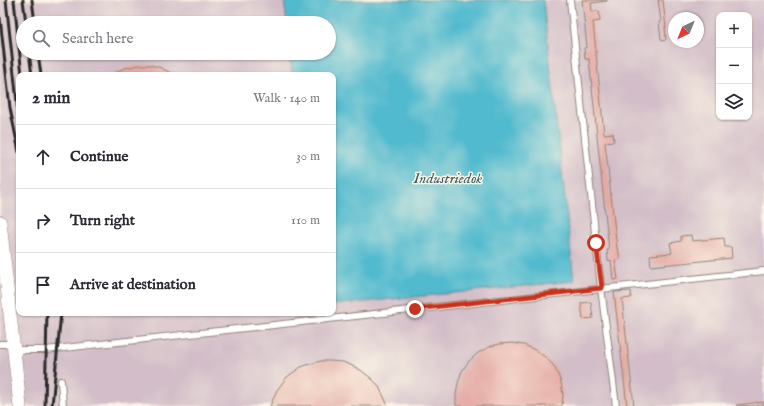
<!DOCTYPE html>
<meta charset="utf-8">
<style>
body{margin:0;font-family:"IM FELL English",serif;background:#f7f7f7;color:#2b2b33}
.controls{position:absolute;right:12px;top:12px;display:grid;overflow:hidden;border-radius:8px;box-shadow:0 1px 3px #0004}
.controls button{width:36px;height:36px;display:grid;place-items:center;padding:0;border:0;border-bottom:1px solid #e1e1e2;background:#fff;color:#2b2b33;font:20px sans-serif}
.compass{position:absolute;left:668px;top:12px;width:36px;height:36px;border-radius:50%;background:#fff;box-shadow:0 1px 3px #0004;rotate:223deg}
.stop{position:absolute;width:12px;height:12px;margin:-9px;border:3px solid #c8321e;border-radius:50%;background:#fff}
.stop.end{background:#c8321e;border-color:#fff;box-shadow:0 1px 4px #0008}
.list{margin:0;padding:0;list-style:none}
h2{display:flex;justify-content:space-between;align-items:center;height:52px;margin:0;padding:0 16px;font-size:17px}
h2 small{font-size:13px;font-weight:400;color:#7c7c81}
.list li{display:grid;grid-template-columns:26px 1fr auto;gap:12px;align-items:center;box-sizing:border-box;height:64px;padding:0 16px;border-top:1px solid #e1e1e2}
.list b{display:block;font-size:15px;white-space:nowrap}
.list em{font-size:13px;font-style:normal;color:#7c7c81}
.icon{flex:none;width:22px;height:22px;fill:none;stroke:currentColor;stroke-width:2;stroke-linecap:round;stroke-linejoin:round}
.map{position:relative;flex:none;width:764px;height:406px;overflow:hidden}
.search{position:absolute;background:#fff;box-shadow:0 1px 3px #0004;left:16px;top:16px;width:320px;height:44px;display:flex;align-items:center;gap:10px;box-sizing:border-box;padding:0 14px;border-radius:22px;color:#7c7c81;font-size:15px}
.panel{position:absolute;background:#fff;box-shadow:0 1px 3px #0004;left:16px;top:72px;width:320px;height:244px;border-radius:8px}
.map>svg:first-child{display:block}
.industrial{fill:#d2bdc8;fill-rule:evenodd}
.water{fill:#51bace;stroke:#3e727c}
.building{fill:#e4aba5}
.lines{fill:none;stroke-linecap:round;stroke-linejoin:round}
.service-casing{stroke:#908577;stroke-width:8}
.minor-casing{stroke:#908577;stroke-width:14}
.service{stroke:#fff;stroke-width:6}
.minor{stroke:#fff;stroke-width:13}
.rail{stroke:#2b2b2b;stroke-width:3}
.route{stroke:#c8321e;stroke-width:5}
.labels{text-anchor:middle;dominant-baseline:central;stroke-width:3;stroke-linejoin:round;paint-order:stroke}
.water-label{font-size:15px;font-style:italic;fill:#385d64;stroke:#fcf5e5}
</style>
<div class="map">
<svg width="764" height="406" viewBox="0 0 764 406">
<rect width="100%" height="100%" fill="#fcf5e5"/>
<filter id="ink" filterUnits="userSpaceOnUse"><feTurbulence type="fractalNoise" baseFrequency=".025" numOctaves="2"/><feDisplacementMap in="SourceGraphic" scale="8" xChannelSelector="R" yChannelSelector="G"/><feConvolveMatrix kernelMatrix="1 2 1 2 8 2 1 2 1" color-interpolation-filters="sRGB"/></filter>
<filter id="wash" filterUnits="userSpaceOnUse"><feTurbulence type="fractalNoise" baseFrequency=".012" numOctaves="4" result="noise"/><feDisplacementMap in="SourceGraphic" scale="16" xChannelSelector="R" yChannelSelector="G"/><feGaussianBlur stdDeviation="0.9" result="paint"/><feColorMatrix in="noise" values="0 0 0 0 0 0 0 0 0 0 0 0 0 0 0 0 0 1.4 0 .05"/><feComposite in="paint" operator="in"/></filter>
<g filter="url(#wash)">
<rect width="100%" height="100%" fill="#f5dfc3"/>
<!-- industrial -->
<path class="industrial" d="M 0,0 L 284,0 L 287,23 L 23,23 L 23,53 L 290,53 L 292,75 L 19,75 L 19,313 L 333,313 L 333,305 L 574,281 L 543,0 L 764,0 L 764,406 L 0,406 ZM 719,15 L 749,15 L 749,117 L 719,117 ZM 674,18 L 698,18 L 698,42 L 674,42 Z"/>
<!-- water -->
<path class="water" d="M 284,0 L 543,0 L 574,281 L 333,305 L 333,75 L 292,75 L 290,53 L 329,53 L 329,23 L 287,23 Z"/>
<g id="blocks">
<!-- building -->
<path class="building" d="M 582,0 L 607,0 L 607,1 L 591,3 L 592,12 L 599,11 L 600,21 L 593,22 L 604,134 L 613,133 L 614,141 L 605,142 L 617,249 L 618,249 L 620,259 L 615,260 L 618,279 L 613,280 L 611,260 L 608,261 L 607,250 L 609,250 L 589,59 L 585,59 L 584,48 L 587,47 Z
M 658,0 L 663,0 L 666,28 L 665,27 L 666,39 L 664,41 L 661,39 L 659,22 L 661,21 Z
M 140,65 L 151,65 L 159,67 L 175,75 L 111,75 L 125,68 Z
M 691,235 L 692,241 L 724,238 L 725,247 L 731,247 L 732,258 L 651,266 L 650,255 L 672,253 L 670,243 L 681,241 L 681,236 Z
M 631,291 L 631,298 L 622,299 L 634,406 L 627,406 L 614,292 Z
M 591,302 L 593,318 L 583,319 L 581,303 Z
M 512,343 L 524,345 L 535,350 L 545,357 L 554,366 L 559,377 L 561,383 L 563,395 L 562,406 L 456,406 L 456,395 L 458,383 L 462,371 L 469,361 L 478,353 L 489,347 L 499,344 Z
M 321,361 L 330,361 L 343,362 L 355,367 L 362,371 L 372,379 L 378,385 L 384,397 L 388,406 L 270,406 L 277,390 L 287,377 L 301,367 L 313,363 Z
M 764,402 L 764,405 L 737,406 L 736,405 Z"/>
</g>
</g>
<g filter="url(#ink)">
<use href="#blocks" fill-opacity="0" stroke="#908577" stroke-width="1"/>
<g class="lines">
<!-- service casing -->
<g class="service-casing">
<path id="service" d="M 570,0 L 601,288 L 616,406
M 0,344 L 14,344
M 14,350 L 46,350 L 764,271
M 61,381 L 63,406"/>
</g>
<!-- minor casing -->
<g class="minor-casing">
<path id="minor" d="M 0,222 L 20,406"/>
</g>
<!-- service -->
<use href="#service" class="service"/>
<!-- minor -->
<use href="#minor" class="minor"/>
<!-- rail -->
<path class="rail" d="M 6,0 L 19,121
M 14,0 L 22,75
M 23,0 L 26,23
M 32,0 L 35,23
M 0,18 L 10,108 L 19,152
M 29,53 L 32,75
M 38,53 L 41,75
M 45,406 L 47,313
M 52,406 L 61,313"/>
</g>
</g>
<g class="lines" filter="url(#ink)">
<!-- route -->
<path class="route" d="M 415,309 L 602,288 L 596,243"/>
</g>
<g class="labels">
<!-- water labels -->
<g class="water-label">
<text x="448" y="178">Industriedok</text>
</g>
</g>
</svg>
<div class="controls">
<button>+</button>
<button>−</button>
<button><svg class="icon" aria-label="layers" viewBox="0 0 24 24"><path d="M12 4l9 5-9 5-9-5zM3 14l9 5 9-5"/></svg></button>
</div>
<svg class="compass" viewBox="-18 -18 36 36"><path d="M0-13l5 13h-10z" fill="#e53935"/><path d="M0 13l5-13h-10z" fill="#7c7c81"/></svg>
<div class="stop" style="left:596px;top:243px"></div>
<div class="stop end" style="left:415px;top:309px"></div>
<div class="search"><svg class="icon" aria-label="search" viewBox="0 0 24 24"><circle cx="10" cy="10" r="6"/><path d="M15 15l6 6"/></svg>Search here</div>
<section class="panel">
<h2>2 min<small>Walk · 140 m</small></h2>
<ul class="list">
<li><svg class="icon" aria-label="ahead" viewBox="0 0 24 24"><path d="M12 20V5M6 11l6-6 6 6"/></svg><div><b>Continue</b></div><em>30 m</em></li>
<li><svg class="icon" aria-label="right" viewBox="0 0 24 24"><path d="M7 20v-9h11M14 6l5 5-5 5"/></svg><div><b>Turn right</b></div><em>110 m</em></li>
<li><svg class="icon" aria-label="arrive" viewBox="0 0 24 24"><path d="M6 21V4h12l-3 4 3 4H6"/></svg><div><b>Arrive at destination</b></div></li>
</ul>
</section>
</div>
